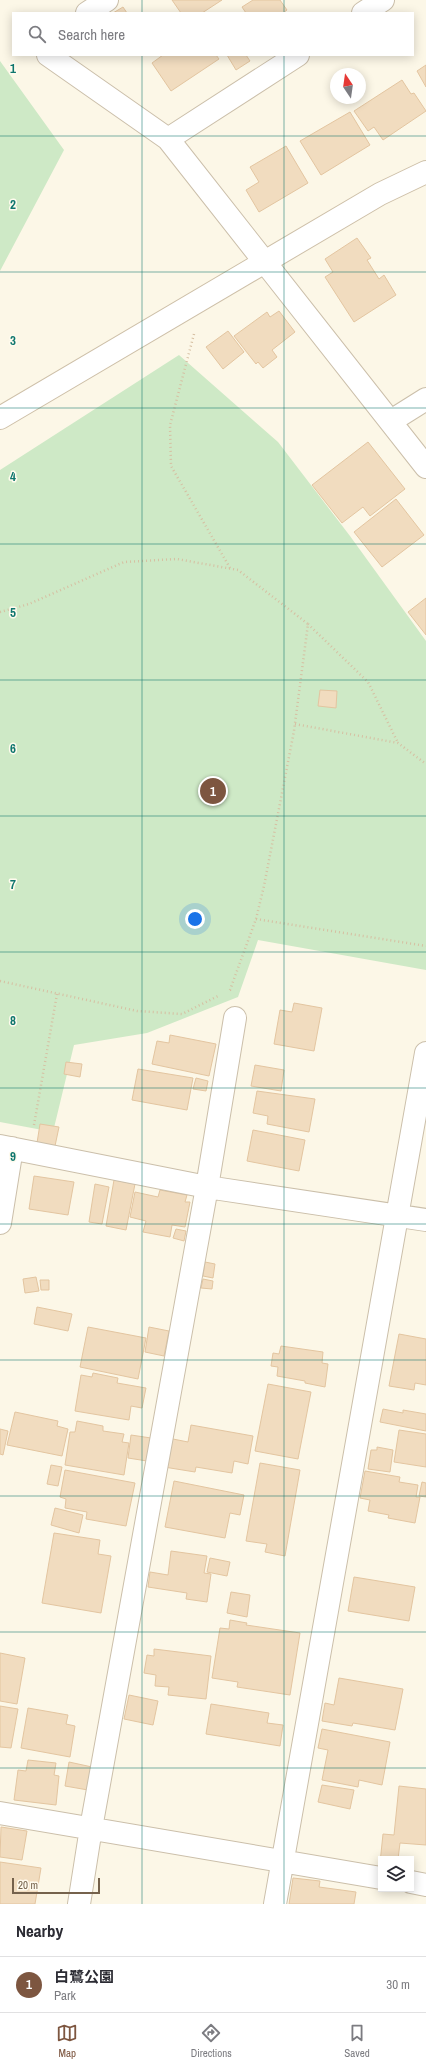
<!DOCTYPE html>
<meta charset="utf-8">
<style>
body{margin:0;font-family:"Archivo Narrow","Noto Sans JP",sans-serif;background:#f7f7f7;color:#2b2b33}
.controls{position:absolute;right:12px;bottom:12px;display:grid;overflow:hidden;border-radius:0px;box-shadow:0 2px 10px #0003}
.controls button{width:36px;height:36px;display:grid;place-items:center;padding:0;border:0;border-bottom:1px solid #e1e1e2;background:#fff;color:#2b2b33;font:20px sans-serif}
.compass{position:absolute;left:330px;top:68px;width:36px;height:36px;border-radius:50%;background:#fff;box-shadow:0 2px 10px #0003;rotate:347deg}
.scale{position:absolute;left:12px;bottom:10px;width:88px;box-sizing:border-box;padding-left:4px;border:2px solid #75624c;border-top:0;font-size:11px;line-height:14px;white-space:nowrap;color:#75624c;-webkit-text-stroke:3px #fffbee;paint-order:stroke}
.you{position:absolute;left:195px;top:919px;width:14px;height:14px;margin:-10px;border:3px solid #fff;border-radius:50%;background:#1a73e8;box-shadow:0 0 0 6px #1a73e833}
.badge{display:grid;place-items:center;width:26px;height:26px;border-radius:50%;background:#7d5640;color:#fff;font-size:13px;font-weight:700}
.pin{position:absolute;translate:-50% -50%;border:2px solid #fff;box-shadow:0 1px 4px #0006}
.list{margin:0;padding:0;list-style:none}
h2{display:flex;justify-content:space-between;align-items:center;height:52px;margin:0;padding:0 16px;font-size:17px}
h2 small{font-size:13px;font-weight:400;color:#7c7c81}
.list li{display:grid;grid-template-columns:26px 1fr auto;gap:12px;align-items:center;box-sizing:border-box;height:56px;padding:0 16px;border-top:1px solid #e1e1e2}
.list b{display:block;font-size:15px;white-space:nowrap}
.list p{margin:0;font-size:13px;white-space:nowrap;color:#7c7c81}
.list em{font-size:13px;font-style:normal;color:#7c7c81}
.icon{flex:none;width:22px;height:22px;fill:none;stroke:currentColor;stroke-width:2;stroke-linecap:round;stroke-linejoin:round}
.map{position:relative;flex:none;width:426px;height:1904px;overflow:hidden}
.search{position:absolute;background:#fff;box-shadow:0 2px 10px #0003;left:12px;right:12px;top:12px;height:44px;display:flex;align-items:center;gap:10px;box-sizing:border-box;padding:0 14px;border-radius:0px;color:#7c7c81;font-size:15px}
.sheet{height:108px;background:#fff}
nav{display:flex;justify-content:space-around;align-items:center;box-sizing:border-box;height:56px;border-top:1px solid #e1e1e2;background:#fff;font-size:11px;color:#7c7c81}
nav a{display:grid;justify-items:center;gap:2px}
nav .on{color:#7d5640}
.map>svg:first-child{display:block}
.green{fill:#cee9c6}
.building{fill:#f1dcbf;stroke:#e3c5a0}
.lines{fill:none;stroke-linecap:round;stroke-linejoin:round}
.street-casing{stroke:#cbbfaa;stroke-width:24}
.secondary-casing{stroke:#cec0a9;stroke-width:24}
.path{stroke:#d6bfa2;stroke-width:2.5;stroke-dasharray:1 3;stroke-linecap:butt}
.street{stroke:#fff;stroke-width:22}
.secondary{stroke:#fff;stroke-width:22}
.grid{fill:none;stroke:#0f766e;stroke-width:1;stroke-opacity:0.55}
.grid-label{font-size:13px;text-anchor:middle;font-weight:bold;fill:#0f766e;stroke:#fffbee;stroke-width:3;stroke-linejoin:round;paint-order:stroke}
</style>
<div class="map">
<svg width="426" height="1904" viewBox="0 0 426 1904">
<rect width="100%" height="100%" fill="#fcf7e7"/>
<!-- green -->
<path class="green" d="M 0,61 L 64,150 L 0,271 Z
M 179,355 L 278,442 L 350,536 L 426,641 L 426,970 L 258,940 L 238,997 L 147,1033 L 74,1045 L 53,1132 L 0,1122 L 0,470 Z"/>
<!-- building -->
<path class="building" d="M 172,0 L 222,0 L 202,13 L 181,13 Z
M 253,0 L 280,0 L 287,10 L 283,13 L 246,13 L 242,7 Z
M 123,7 L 127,13 L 113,13 Z
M 163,55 L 216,55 L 219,59 L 171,91 L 152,63 Z
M 227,55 L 246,55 L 250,61 L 236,70 Z
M 426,65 L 426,87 L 417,71 Z
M 402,80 L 411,94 L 414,93 L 426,111 L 383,140 L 374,127 L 368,131 L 354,111 Z
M 350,112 L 370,145 L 321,175 L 300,141 Z
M 286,146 L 308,183 L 259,212 L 246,190 L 259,182 L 250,167 Z
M 357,238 L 371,258 L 367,260 L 379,279 L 384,275 L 396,295 L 354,322 L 325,277 L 333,272 L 325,259 Z
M 279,311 L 295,332 L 272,350 L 277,357 L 263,368 L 258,362 L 256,364 L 234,336 L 267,312 L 270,317 Z
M 228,331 L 244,352 L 223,369 L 206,347 Z
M 368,442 L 405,489 L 370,516 L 363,507 L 342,523 L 312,485 Z
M 396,499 L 424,535 L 382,567 L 354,532 Z
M 426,598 L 426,635 L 408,612 Z
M 320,690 L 337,691 L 336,708 L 318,706 Z
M 294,1003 L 322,1008 L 314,1051 L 274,1044 L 280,1010 L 292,1012 Z
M 170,1035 L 216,1044 L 209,1076 L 152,1064 L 157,1041 L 169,1043 Z
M 66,1062 L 82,1064 L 80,1077 L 64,1074 Z
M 255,1065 L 284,1070 L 281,1091 L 251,1086 Z
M 138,1069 L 193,1078 L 187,1110 L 132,1100 Z
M 196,1078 L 208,1081 L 206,1091 L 193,1089 Z
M 257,1091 L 315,1099 L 309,1132 L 267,1124 L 268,1116 L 253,1113 Z
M 40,1124 L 59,1127 L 55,1146 L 37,1143 Z
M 253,1130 L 305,1140 L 299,1171 L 247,1161 Z
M 34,1176 L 74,1182 L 68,1215 L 29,1209 Z
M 114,1180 L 135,1184 L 126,1230 L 106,1226 Z
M 95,1184 L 109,1187 L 102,1224 L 89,1222 Z
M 160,1190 L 187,1195 L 185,1202 L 190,1202 L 185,1227 L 172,1225 L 170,1237 L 143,1232 L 146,1221 L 130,1217 L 135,1192 L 158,1197 Z
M 176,1229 L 186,1231 L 184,1241 L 173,1238 Z
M 205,1262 L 215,1264 L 213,1278 L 203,1276 Z
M 36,1277 L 39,1291 L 25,1293 L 23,1279 Z
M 203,1279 L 213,1281 L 212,1289 L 201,1288 Z
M 40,1280 L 49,1280 L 49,1290 L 41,1290 Z
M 37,1307 L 72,1314 L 68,1331 L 34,1324 Z
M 88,1327 L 146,1338 L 138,1379 L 80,1367 Z
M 149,1327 L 169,1331 L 164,1356 L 145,1352 Z
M 399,1334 L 426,1339 L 426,1385 L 415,1383 L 414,1390 L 389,1386 Z
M 281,1346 L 323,1352 L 322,1363 L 328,1364 L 325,1387 L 305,1383 L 305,1381 L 277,1376 L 278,1367 L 271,1366 L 273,1353 L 279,1354 Z
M 93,1373 L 118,1378 L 117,1383 L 146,1388 L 142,1408 L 131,1406 L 129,1420 L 75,1411 L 81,1375 L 92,1377 Z
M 268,1384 L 311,1392 L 298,1459 L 255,1451 Z
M 383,1409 L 403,1413 L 403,1410 L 426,1414 L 426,1431 L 380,1422 Z
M 15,1412 L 58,1421 L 57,1426 L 68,1429 L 62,1456 L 7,1445 Z
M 77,1421 L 103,1426 L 103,1431 L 124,1434 L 122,1442 L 129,1443 L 124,1475 L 65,1465 L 70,1432 L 75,1432 Z
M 191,1425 L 253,1436 L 248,1464 L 234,1461 L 232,1473 L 196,1467 L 195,1472 L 164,1467 L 168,1438 L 188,1442 Z
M 0,1429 L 8,1431 L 3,1455 L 0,1454 Z
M 399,1430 L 426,1434 L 426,1467 L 394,1462 Z
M 131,1435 L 151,1438 L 147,1461 L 128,1458 Z
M 377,1447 L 393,1450 L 390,1472 L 368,1469 L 371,1450 L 377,1450 Z
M 260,1463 L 300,1470 L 285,1556 L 265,1552 L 267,1544 L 246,1541 Z
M 51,1465 L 62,1467 L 58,1486 L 47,1484 Z
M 65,1470 L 135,1483 L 126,1526 L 86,1519 L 87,1512 L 65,1508 L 66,1499 L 60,1497 Z
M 365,1471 L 400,1477 L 399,1482 L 418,1485 L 416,1497 L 420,1497 L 415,1523 L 388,1518 L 389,1515 L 368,1511 L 370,1500 L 360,1498 Z
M 174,1481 L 244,1495 L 240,1515 L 230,1513 L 225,1538 L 165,1527 Z
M 422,1482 L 426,1483 L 426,1497 L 419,1496 Z
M 55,1508 L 83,1515 L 79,1533 L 51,1525 Z
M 54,1533 L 100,1540 L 98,1554 L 111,1556 L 101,1613 L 42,1603 Z
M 171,1551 L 207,1556 L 204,1573 L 211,1574 L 207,1602 L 186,1599 L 187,1593 L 148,1587 L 150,1572 L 168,1575 Z
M 210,1558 L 230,1562 L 227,1576 L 207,1572 Z
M 354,1577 L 415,1587 L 409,1621 L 348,1611 Z
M 231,1592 L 250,1595 L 247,1617 L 227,1613 Z
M 230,1620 L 247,1623 L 246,1625 L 300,1633 L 290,1695 L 237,1687 L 238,1682 L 212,1678 L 220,1628 L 229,1629 Z
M 154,1649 L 211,1656 L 206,1699 L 168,1695 L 169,1687 L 155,1686 L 156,1675 L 144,1673 L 147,1655 L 154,1656 Z
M 0,1653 L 25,1658 L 17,1704 L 0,1701 Z
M 339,1678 L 403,1689 L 395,1730 L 353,1723 L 352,1726 L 322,1721 L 325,1703 L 334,1705 Z
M 129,1695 L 158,1701 L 153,1725 L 124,1719 Z
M 211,1704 L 269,1713 L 267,1723 L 283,1725 L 280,1746 L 206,1734 Z
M 0,1706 L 18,1709 L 11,1748 L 0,1747 Z
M 28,1708 L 68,1715 L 66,1724 L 75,1726 L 70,1757 L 21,1748 Z
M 322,1729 L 390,1742 L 382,1785 L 359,1780 L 358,1787 L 322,1780 L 328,1750 L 318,1748 Z
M 28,1760 L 56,1763 L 54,1775 L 59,1776 L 56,1805 L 14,1800 L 18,1770 L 26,1771 Z
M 69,1762 L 92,1767 L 88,1790 L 65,1786 Z
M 322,1785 L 354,1790 L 350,1809 L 318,1802 Z
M 399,1786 L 426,1789 L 426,1845 L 400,1843 L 398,1859 L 381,1859 L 380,1863 L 383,1834 L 394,1835 Z
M 1,1827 L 27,1831 L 22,1860 L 0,1857 Z
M 0,1862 L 41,1868 L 35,1904 L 0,1904 Z
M 293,1878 L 320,1881 L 319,1887 L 356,1892 L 354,1904 L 289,1904 Z"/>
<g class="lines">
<!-- street casing -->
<g class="street-casing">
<path id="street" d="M 87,13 L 107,0
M 363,13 L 383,0
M 48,55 L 168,139 L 426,467
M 168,139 L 298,55
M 391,421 L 426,399
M 0,1146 L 207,1187 L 426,1220
M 0,1223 L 12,1148
M 0,1813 L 381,1878
M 411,1882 L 426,1885
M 79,1904 L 91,1828 L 207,1187 L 235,1018
M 275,1904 L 426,1053"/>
</g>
<!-- secondary casing -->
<g class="secondary-casing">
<path id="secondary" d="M 0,418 L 380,194 L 426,172"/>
</g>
<!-- path -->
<path class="path" d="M 194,334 L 170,425 L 171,466 L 230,568
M 0,612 L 29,604 L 124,562 L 177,559 L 238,570 L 308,624 L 294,731 L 264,886 L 256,919 L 230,990 L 228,991
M 308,624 L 368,682 L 398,743
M 295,724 L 398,743 L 426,764
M 256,919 L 426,946
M 0,981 L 137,1011 L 182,1014 L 218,996
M 34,1125 L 57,994"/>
<!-- street -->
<use href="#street" class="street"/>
<!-- secondary -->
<use href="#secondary" class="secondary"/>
</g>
<!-- grid -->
<path class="grid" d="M 142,0 L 142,13M 284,0 L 284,13M 142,55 L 142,1904M 284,55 L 284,1904M 0,136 L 426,136M 0,272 L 426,272M 0,408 L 426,408M 0,544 L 426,544M 0,680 L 426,680M 0,816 L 426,816M 0,952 L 426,952M 0,1088 L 426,1088M 0,1224 L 426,1224M 0,1360 L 426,1360M 0,1496 L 426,1496M 0,1632 L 426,1632M 0,1768 L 426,1768"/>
<g class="grid-label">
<text x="13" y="73">1</text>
<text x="13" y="209">2</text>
<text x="13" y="345">3</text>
<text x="13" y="481">4</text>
<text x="13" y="617">5</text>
<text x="13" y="753">6</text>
<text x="13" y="889">7</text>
<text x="13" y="1025">8</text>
<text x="13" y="1161">9</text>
</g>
</svg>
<div class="controls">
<button><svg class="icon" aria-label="layers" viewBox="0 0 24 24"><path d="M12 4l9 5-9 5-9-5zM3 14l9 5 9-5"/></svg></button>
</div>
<svg class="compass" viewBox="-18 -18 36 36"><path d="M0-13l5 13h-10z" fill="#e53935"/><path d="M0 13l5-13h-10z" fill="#7c7c81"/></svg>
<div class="scale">20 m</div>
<div class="you"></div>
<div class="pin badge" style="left:213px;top:791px">1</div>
<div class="search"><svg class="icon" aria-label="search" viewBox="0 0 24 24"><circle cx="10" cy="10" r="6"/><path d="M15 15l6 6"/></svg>Search here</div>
</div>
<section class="sheet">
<h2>Nearby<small></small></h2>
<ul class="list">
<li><span class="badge">1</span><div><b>白鷺公園</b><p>Park</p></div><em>30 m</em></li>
</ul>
</section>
<nav>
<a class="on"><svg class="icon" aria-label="map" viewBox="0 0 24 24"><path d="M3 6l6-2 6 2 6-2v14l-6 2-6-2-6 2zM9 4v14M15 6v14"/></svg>Map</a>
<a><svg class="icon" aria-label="directions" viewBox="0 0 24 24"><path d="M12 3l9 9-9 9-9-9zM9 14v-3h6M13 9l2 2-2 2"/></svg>Directions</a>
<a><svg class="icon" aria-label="saved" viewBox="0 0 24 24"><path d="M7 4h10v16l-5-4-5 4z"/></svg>Saved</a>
</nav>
